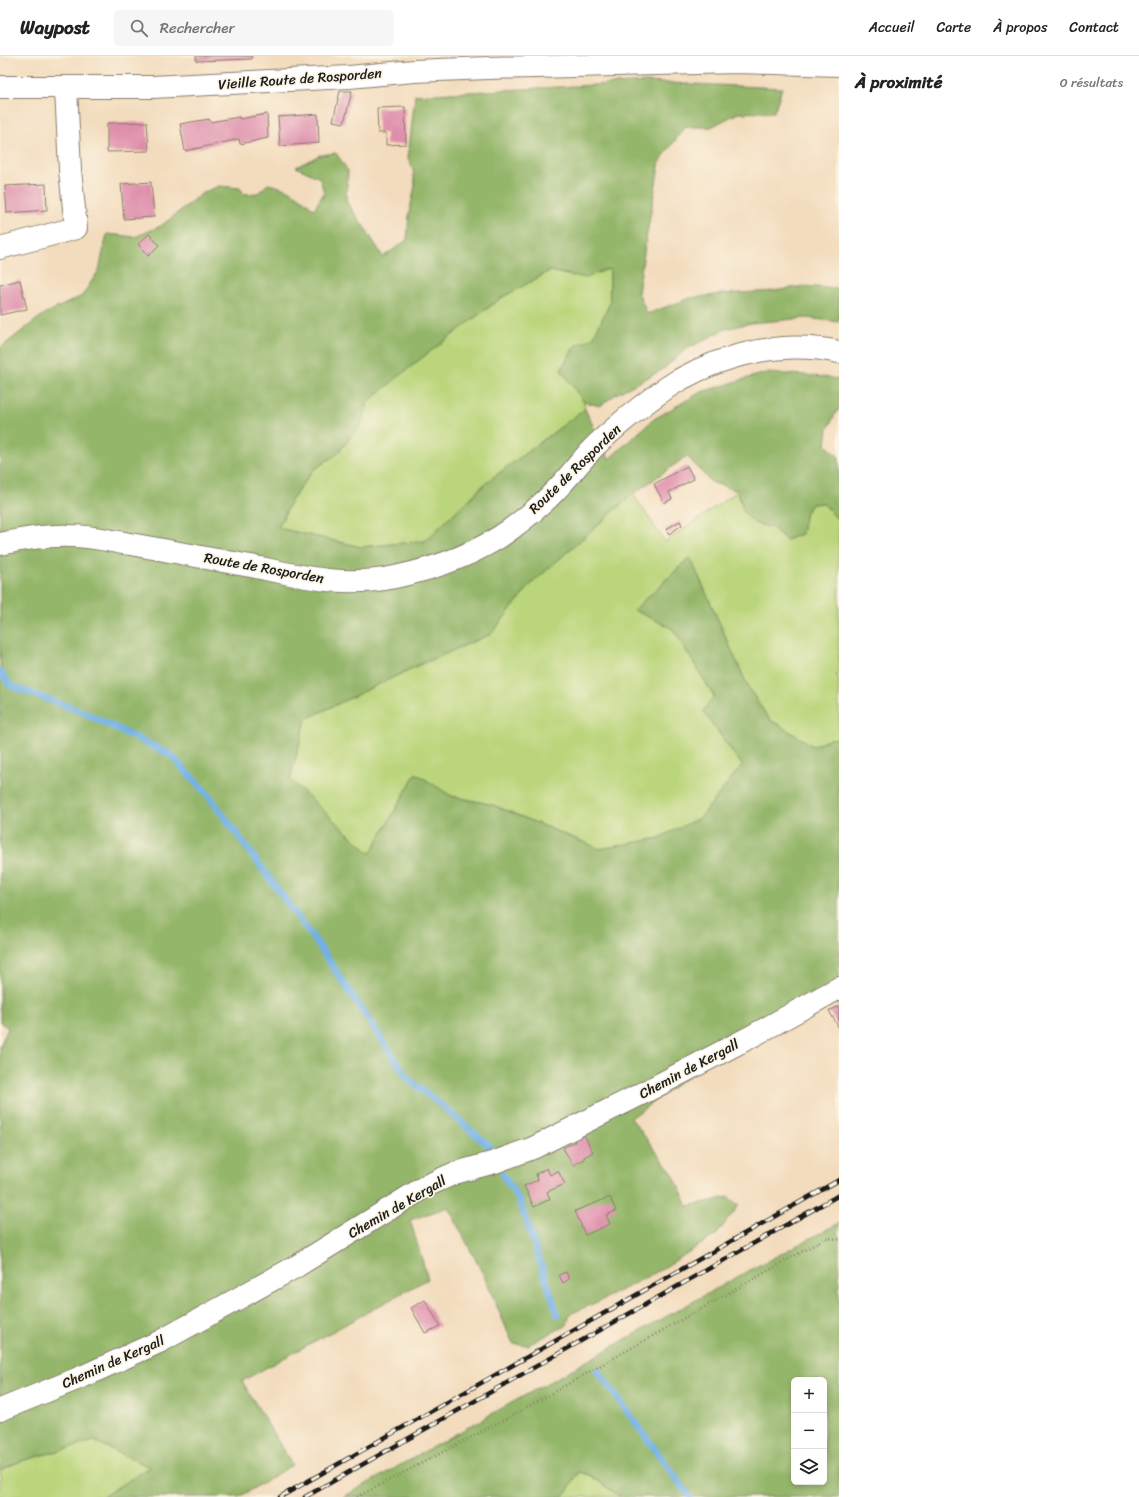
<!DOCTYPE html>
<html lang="fr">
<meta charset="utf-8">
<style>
body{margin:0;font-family:Sriracha,sans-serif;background:#f6f6f6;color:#222}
.controls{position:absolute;right:12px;bottom:12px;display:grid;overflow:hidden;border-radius:6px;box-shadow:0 2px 6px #0003}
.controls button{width:36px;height:36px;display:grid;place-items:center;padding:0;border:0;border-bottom:1px solid #e0e0e0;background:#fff;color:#222;font:20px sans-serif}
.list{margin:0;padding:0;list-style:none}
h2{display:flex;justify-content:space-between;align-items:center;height:52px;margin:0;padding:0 16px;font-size:17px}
h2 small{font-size:13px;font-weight:400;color:#767676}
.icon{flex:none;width:22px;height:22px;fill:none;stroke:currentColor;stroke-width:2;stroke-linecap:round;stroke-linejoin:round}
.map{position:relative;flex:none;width:839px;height:1441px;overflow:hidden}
header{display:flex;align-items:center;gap:24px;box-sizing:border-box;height:56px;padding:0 20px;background:#fff;border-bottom:1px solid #e0e0e0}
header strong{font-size:19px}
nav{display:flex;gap:22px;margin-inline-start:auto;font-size:14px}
.search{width:280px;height:36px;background:#f6f6f6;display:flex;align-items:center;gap:10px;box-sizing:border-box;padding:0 14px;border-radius:6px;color:#767676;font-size:15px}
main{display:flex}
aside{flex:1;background:#fff}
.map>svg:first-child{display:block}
.green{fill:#bbd57b;stroke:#6c784c}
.forest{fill:#94b66b;stroke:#586944;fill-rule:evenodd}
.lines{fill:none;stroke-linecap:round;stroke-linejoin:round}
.stream{stroke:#71b1e5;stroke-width:7}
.building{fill:#de8dab}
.street-casing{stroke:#887c6c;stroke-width:24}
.secondary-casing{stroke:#887c6c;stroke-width:24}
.path{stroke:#887c6c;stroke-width:2.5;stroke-dasharray:1 3;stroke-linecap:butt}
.street{stroke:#fff;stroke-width:22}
.secondary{stroke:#fff;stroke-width:22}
.rail-casing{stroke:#1c1c1c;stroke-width:4.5}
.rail{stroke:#fcf5e5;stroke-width:3;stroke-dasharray:9;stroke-linecap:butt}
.labels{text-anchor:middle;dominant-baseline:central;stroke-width:3.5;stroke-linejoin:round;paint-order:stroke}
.street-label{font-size:14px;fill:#1c1c1c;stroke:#fcf5e5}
</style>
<header>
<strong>Waypost</strong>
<div class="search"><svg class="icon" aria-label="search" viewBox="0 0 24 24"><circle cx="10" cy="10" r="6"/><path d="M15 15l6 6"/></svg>Rechercher</div>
<nav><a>Accueil</a><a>Carte</a><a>À propos</a><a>Contact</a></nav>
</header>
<main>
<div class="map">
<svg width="839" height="1441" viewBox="0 0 839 1441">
<rect width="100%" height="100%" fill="#fcf5e5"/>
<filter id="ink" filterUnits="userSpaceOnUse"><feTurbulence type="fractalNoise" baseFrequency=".025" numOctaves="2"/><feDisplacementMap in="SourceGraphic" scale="8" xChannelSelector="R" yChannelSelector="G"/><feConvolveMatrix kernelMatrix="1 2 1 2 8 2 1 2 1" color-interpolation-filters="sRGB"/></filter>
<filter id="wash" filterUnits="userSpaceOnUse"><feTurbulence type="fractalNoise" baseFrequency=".012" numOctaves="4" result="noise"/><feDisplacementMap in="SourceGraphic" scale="16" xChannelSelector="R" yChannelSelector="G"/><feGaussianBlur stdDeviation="0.9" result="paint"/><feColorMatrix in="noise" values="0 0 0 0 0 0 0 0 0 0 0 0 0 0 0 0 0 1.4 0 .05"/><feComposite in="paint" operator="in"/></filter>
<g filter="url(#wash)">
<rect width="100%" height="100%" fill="#f3dcbd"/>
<!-- green -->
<path class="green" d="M 610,213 L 610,247 L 593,282 L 575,290 L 561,313 L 584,346 L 585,353 L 487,426 L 425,485 L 361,491 L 278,472 L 291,445 L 313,414 L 337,398 L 362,367 L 367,346 L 415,307 L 501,242 L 550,215 L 571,220 L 598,217 Z
M 738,435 L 744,457 L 754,467 L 773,472 L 786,484 L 801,478 L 806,456 L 812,448 L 823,447 L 839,465 L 839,617 L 836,618 L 839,624 L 839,682 L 831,683 L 813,690 L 769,663 L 748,631 L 690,501 L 635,553 L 673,573 L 714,640 L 704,655 L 742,709 L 701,761 L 659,782 L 600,793 L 493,749 L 451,740 L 416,718 L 370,798 L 290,724 L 306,663 L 419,609 L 491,578 L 532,527 L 633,438 L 665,486 Z
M 94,1385 L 150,1411 L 102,1441 L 0,1441 L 0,1414 L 21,1405 Z
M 579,1416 L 590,1419 L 620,1441 L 563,1441 Z"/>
<!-- forest -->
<path class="forest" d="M 647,26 L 782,32 L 774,56 L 738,57 L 711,71 L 685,71 L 660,105 L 646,183 L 638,236 L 647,258 L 690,242 L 723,238 L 774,235 L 804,230 L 839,233 L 839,266 L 806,262 L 751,267 L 725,273 L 685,294 L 662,314 L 616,338 L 600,350 L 584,346 L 561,314 L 575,290 L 593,282 L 610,247 L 610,213 L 602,214 L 587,222 L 550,215 L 501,242 L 415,307 L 368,346 L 362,367 L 337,398 L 313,414 L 291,445 L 278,472 L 361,491 L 425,485 L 487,426 L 585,353 L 609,403 L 654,363 L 701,336 L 765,317 L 805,319 L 839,323 L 839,355 L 837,354 L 828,373 L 826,389 L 839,401 L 839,465 L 823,447 L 812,448 L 806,456 L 802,478 L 786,484 L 773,472 L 754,467 L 744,457 L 738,435 L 711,426 L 687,400 L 633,438 L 532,527 L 491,578 L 419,609 L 306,663 L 290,723 L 370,798 L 416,717 L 451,740 L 493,749 L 600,793 L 659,782 L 701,761 L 742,709 L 703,655 L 714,640 L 673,573 L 634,554 L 690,501 L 748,631 L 769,663 L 813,690 L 831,683 L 839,682 L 839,923 L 767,963 L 631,1062 L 673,1118 L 688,1150 L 728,1141 L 739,1149 L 717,1178 L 662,1213 L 606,1242 L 570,1258 L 567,1269 L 528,1289 L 513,1288 L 484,1220 L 448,1151 L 410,1164 L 428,1223 L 242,1325 L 292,1409 L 239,1441 L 102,1441 L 150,1411 L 94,1385 L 21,1405 L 0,1414 L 0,990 L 8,972 L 0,966 L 0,292 L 44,258 L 82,240 L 99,214 L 107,178 L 135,181 L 161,170 L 204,136 L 219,130 L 240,132 L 244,138 L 258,137 L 268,128 C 291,133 297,138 314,153 L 324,137 L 320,122 L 296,111 L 320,99 L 336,97 L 348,115 L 346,145 L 367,175 L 383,201 L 407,184 L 409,158 L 415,129 L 413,114 L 408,102 L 415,39 Z
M 839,1167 L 839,1441 L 620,1441 L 590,1419 L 579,1416 L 563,1441 L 343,1441 L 739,1220 ZM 794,1324 L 824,1324 L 824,1426 L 794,1426 Z"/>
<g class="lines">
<!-- stream -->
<path class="stream" d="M 0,616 L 11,630 L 83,656 L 171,699 L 209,740 L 317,887 L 409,1024 L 445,1052 L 489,1090
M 503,1119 L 520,1146 L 558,1259
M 597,1314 L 690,1441"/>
</g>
<g id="blocks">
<!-- building -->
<path class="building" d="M 196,0 L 252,0 L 252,3 L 196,5 Z
M 340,35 L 352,35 L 344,67 L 333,65 Z
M 405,51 L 406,88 L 386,89 L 386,77 L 378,77 L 377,52 Z
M 267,58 L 268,82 L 240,88 L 239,83 L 185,95 L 180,68 L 209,63 L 210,66 L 239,61 L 240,63 Z
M 318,58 L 319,87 L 280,90 L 278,61 Z
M 147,66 L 149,95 L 107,96 L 107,67 Z
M 151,126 L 154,161 L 124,163 L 121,128 Z
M 46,128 L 47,154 L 7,157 L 5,130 Z
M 149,178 L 159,189 L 148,200 L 138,188 Z
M 20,224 L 27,253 L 0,259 L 0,229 Z
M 687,410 L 694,423 L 669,436 L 672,443 L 664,447 L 654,428 Z
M 680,465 L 682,469 L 669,478 L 666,473 Z
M 839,950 L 839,972 L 829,955 Z
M 583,1077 L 593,1096 L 584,1101 L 584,1103 L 573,1109 L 563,1092 L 575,1086 L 573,1082 Z
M 547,1112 L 550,1119 L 558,1115 L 565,1128 L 547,1136 L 550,1143 L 534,1151 L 524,1130 L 538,1124 L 536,1118 Z
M 610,1141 L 616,1155 L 606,1159 L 610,1168 L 585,1179 L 575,1155 Z
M 566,1216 L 569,1223 L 563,1227 L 559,1219 Z
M 425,1244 L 440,1270 L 425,1277 L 411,1252 Z"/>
</g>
</g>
<g filter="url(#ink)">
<use href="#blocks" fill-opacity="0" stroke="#887c6c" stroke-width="1"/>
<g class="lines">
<!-- street casing -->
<g class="street-casing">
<path id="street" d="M 0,31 L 152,31 L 349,21 L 414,15 L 488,12 L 738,6 L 839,9
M 0,192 L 76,172 L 70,114 L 66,32
M 0,1354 L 84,1320 L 161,1285 L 297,1210 L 426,1130 L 455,1117 L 495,1106 L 533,1092 L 643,1037 L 754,979 L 839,932"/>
</g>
<!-- secondary casing -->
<g class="secondary-casing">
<path id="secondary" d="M 0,488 C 23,483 48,479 71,480 C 91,480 111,485 130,488 C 171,495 211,503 251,510 C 300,520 344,532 395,521 C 437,512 477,498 511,473 C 527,461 543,448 556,434 C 570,420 581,404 595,390 C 604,381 613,374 622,366 C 640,351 659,336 679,324 C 727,297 785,284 839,296"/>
</g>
<!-- path -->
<path class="path" d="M 357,1441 L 506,1363 L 826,1182 L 839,1183"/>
<!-- street -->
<use href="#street" class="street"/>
<!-- secondary -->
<use href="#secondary" class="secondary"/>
<!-- rail casing -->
<g class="rail-casing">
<path id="rail" d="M 280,1441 L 839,1124
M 305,1441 L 839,1139"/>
</g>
<!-- rail -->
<use href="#rail" class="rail"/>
</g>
</g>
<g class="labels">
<!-- street labels -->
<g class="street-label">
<text transform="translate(300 23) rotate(-4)">Vieille Route de Rosporden</text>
<text transform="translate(575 413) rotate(-44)">Route de Rosporden</text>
<text transform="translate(264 512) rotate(10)">Route de Rosporden</text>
<text transform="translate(689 1013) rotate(-28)">Chemin de Kergall</text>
<text transform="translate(397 1151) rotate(-30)">Chemin de Kergall</text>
<text transform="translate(113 1306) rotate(-24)">Chemin de Kergall</text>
</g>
</g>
</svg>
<div class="controls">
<button>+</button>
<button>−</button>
<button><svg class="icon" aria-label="layers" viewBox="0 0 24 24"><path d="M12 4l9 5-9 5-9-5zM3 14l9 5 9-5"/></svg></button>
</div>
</div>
<aside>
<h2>À proximité<small>0 résultats</small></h2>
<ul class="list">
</ul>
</aside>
</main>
